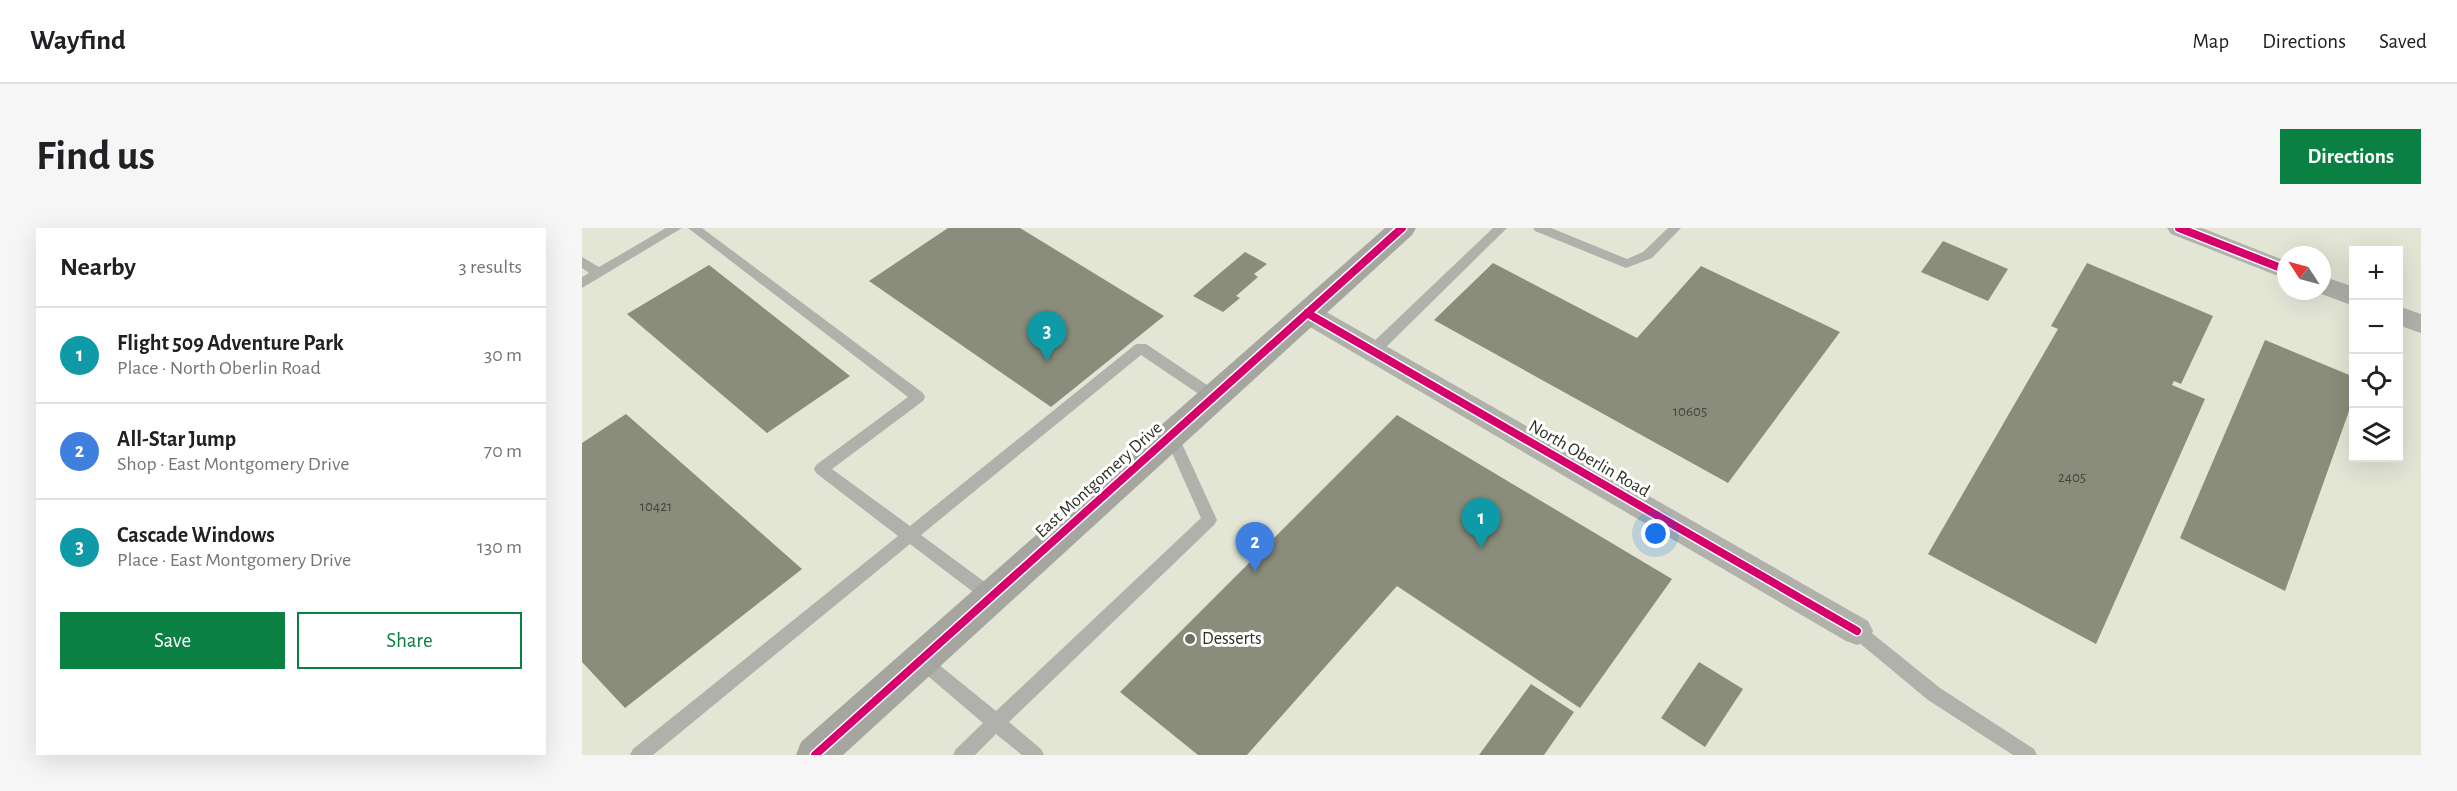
<!DOCTYPE html>
<meta charset="utf-8">
<style>
body{margin:0;font-family:"Alegreya Sans",sans-serif;background:#f6f6f6;color:#202124}
.controls{position:absolute;right:18px;top:18px;display:grid;overflow:hidden;border-radius:0px;box-shadow:0 6px 24px #0002}
.controls button{width:54px;height:54px;display:grid;place-items:center;padding:0;border:0;border-bottom:2px solid #e0e0e0;background:#fff;color:#202124;font:30px sans-serif}
.compass{position:absolute;left:1695px;top:18px;width:54px;height:54px;border-radius:50%;background:#fff;box-shadow:0 6px 24px #0002;rotate:306deg}
.you{position:absolute;left:1074px;top:306px;width:21px;height:21px;margin:-15px;border:4px solid #fff;border-radius:50%;background:#1a73e8;box-shadow:0 0 0 9px #1a73e833}
.badge{display:grid;place-items:center;width:39px;height:39px;border-radius:50%;background:#0b8043;color:#fff;font-size:20px;font-weight:700}
.pin{position:absolute;translate:-50% -50px;filter:drop-shadow(0 2px 3px #0008)}
.pin::after{content:'';position:absolute;top:32px;width:21px;height:18px;background:inherit;clip-path:polygon(0 0,100% 0,50% 100%)}
.list{margin:0;padding:0;list-style:none}
h2{display:flex;justify-content:space-between;align-items:center;height:78px;margin:0;padding:0 24px;font-size:26px}
h2 small{font-size:20px;font-weight:400;color:#757577}
.list li{display:grid;grid-template-columns:39px 1fr auto;gap:18px;align-items:center;box-sizing:border-box;height:96px;padding:0 24px;border-top:2px solid #e0e0e0}
.list b{display:block;font-size:22px;white-space:nowrap}
.list p{margin:0;font-size:20px;white-space:nowrap;color:#757577}
.list em{font-size:20px;font-style:normal;color:#757577}
.actions{display:flex;gap:12px;padding:18px 24px}
.actions a{flex:1;padding:14px 0;border:2px solid #0b8043;border-radius:0px;text-align:center;font-size:21px;color:#0b8043}
.actions .main{background:#0b8043;color:#fff}
.icon{flex:none;width:33px;height:33px;fill:none;stroke:currentColor;stroke-width:2;stroke-linecap:round;stroke-linejoin:round}
.map{position:relative;flex:none;width:1839px;height:527px;overflow:hidden;border-radius:0px}
header{display:flex;align-items:center;gap:36px;box-sizing:border-box;height:84px;padding:0 30px;background:#fff;border-bottom:2px solid #e0e0e0}
header strong{font-size:28px}
nav{display:flex;gap:33px;margin-inline-start:auto;font-size:21px}
.intro{display:flex;align-items:center;justify-content:space-between;box-sizing:border-box;height:144px;padding:0 36px}
h1{margin:0;font-size:42px}
.button{padding:15px 27px;border-radius:0px;background:#0b8043;color:#fff;font-size:21px;font-weight:700}
main{display:flex;gap:36px;padding:0 36px}
aside{flex:1;background:#fff;border-radius:0px;box-shadow:0 6px 24px #0002}
.map>svg:first-child{display:block}
.building{fill:#8a8d7b}
.lines{fill:none;stroke-linecap:round;stroke-linejoin:round}
.service{fill:#b0b1aa;fill-rule:evenodd}
.minor{fill:#b0b1aa;fill-rule:evenodd}
.secondary{fill:#a5a69f;fill-rule:evenodd}
.cycleway-casing{stroke:#fff;stroke-width:11}
.cycleway{stroke:#d6006c;stroke-width:8}
.poi-dot{fill:#6d7062;stroke:#fff;stroke-width:2}
.labels{text-anchor:middle;dominant-baseline:central;stroke-width:6;stroke-linejoin:round;paint-order:stroke}
.number-label{font-size:15px;fill:#45473a}
.street-label{font-size:18px;fill:#2e3024;stroke:#fff}
.poi-label{font-size:18px;fill:#2e3024;stroke:#fff;text-anchor:start}
</style>
<header>
<strong>Wayfind</strong>
<nav><a>Map</a><a>Directions</a><a>Saved</a></nav>
</header>
<div class="intro"><h1>Find us</h1><a class="button">Directions</a></div>
<main>
<aside>
<h2>Nearby<small>3 results</small></h2>
<ul class="list">
<li><span class="badge" style="background:#0f9aa8">1</span><div><b>Flight 509 Adventure Park</b><p>Place · North Oberlin Road</p></div><em>30 m</em></li>
<li><span class="badge" style="background:#3f7fe0">2</span><div><b>All-Star Jump</b><p>Shop · East Montgomery Drive</p></div><em>70 m</em></li>
<li><span class="badge" style="background:#0f9aa8">3</span><div><b>Cascade Windows</b><p>Place · East Montgomery Drive</p></div><em>130 m</em></li>
</ul>
<div class="actions"><a class="main">Save</a><a>Share</a></div>
</aside>
<div class="map">
<svg width="1839" height="527" viewBox="0 0 1839 527">
<rect width="100%" height="100%" fill="#e3e6d5"/>
<!-- building -->
<path class="building" d="M 366,0 L 438,0 L 582,88 L 469,179 L 287,53 Z
M 1361,13 L 1426,41 L 1406,73 L 1339,44 Z
M 663,24 L 685,36 L 672,46 L 676,49 L 654,68 L 658,70 L 641,84 L 611,68 Z
M 911,35 L 1055,110 L 1119,38 L 1258,104 L 1146,255 L 852,92 Z
M 1505,35 L 1631,88 L 1599,156 L 1592,153 L 1590,157 L 1623,171 L 1514,416 L 1346,326 L 1476,101 L 1469,98 Z
M 127,37 L 268,148 L 185,205 L 45,86 Z
M 1683,112 L 1772,149 L 1772,169 L 1703,363 L 1598,310 Z
M 44,186 L 220,341 L 43,480 L 0,434 L 0,215 Z
M 815,187 L 1090,351 L 998,480 L 815,358 L 665,527 L 616,527 L 538,464 Z
M 1117,434 L 1161,461 L 1123,519 L 1079,490 Z
M 949,456 L 992,484 L 962,527 L 897,527 Z"/>
<g class="lines">
<!-- service -->
<path class="service" d="M 84,0 L 100,0 L 0,60 L 0,49 L 7,45 L 0,40 L 0,29 L 17,39 Z
M 106,0 L 120,0 L 341,165 L 343,169 L 341,173 L 250,241 L 328,298 L 554,116 L 564,116 L 637,165 L 639,169 L 632,174 L 627,173 L 559,127 L 339,307 L 415,363 L 417,368 L 415,373 L 409,375 L 403,373 L 328,316 L 71,527 L 48,527 L 51,521 L 316,308 L 234,245 L 232,241 L 234,237 L 326,169 Z
M 911,0 L 925,0 L 796,127 L 786,127 L 784,123 L 786,119 Z
M 951,0 L 969,0 L 1045,31 L 1061,24 L 1086,0 L 1099,0 L 1070,30 L 1044,40 L 953,3 Z
M 589,201 L 594,203 L 596,207 L 635,292 L 632,297 L 427,494 L 459,521 L 462,527 L 440,527 L 414,506 L 393,527 L 371,527 L 374,521 L 401,495 L 333,437 L 331,432 L 333,427 L 339,424 L 345,427 L 414,483 L 619,290 L 582,207 L 584,203 Z
M 1275,396 L 1281,398 L 1358,460 L 1452,521 L 1455,527 L 1431,527 L 1346,472 L 1269,408 L 1267,403 L 1269,398 Z"/>
<!-- minor -->
<path class="minor" d="M 1585,0 L 1620,0 L 1704,33 L 1704,51 L 1589,6 Z
M 1740,48 L 1772,59 L 1772,78 L 1731,63 L 1740,63 Z
M 725,76 L 734,78 L 1286,393 L 1291,403 L 1286,413 L 1275,417 L 1264,413 L 716,92 L 712,85 L 716,78 Z
M 1816,78 L 1839,86 L 1839,105 L 1816,97 Z"/>
<!-- secondary -->
<path class="secondary" d="M 803,0 L 834,0 L 830,7 L 261,527 L 214,527 L 219,514 Z"/>
<!-- cycleway casing -->
<g class="cycleway-casing">
<path id="cycleway" d="M 1597,0 L 1704,42
M 725,85 L 1275,403
M 233,527 L 820,0"/>
</g>
<!-- cycleway -->
<use href="#cycleway" class="cycleway"/>
</g>
<!-- markers -->
<circle class="poi-dot" cx="608" cy="411" r="6"/>
<g class="labels">
<!-- number labels -->
<g class="number-label">
<text x="1108" y="183">10605</text>
<text x="1490" y="249">2405</text>
<text x="74" y="278">10421</text>
</g>
<!-- street labels -->
<g class="street-label">
<text transform="translate(1007 231) rotate(30)">North Oberlin Road</text>
<text transform="translate(517 252) rotate(-42)">East Montgomery Drive</text>
</g>
<!-- poi labels -->
<g class="poi-label">
<text x="620" y="411">Desserts</text>
</g>
</g>
</svg>
<div class="controls">
<button>+</button>
<button>−</button>
<button><svg class="icon" aria-label="locate" viewBox="0 0 24 24"><circle cx="12" cy="12" r="6"/><path d="M12 2v4M12 18v4M2 12h4M18 12h4"/></svg></button>
<button><svg class="icon" aria-label="layers" viewBox="0 0 24 24"><path d="M12 4l9 5-9 5-9-5zM3 14l9 5 9-5"/></svg></button>
</div>
<svg class="compass" viewBox="-18 -18 36 36"><path d="M0-13l5 13h-10z" fill="#e53935"/><path d="M0 13l5-13h-10z" fill="#757577"/></svg>
<div class="you"></div>
<div class="pin badge" style="left:899px;top:320px;background:#0f9aa8">1</div>
<div class="pin badge" style="left:673px;top:344px;background:#3f7fe0">2</div>
<div class="pin badge" style="left:465px;top:133px;background:#0f9aa8">3</div>
</div>
</main>
